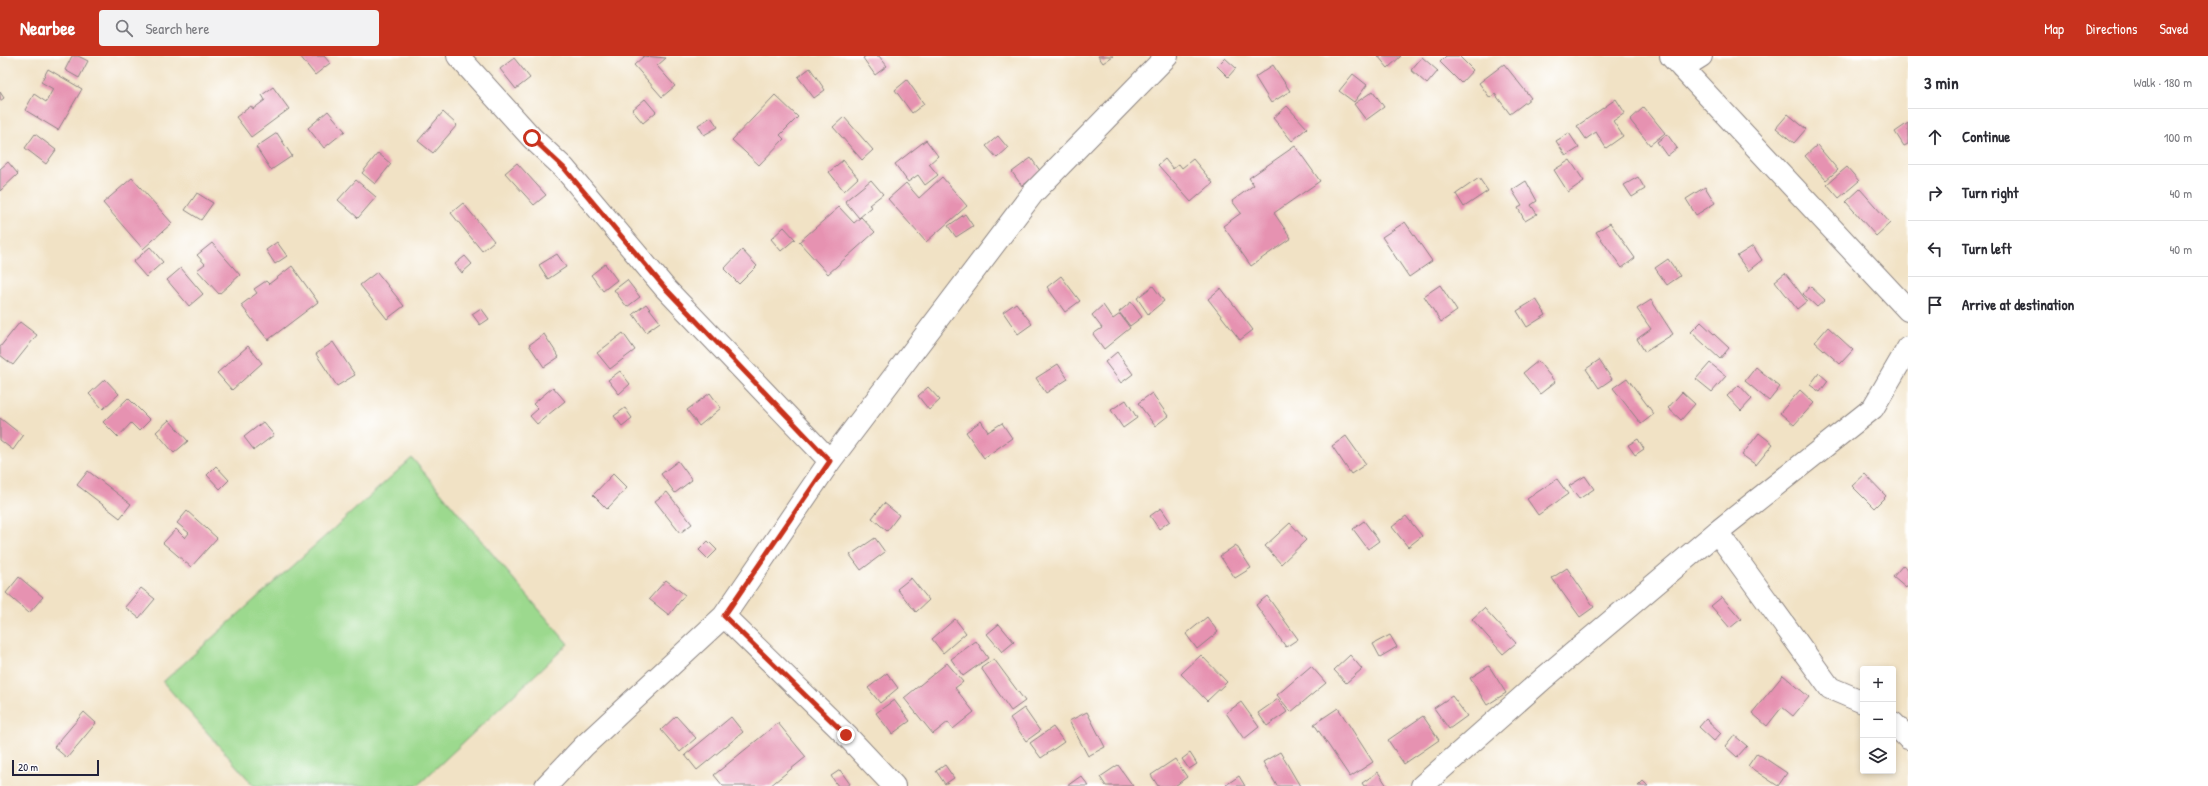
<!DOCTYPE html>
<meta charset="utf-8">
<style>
body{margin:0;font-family:"Patrick Hand",sans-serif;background:#f2f2f3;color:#2b2b33}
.controls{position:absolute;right:12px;bottom:12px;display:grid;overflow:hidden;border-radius:4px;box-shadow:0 2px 6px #0003}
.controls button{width:36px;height:36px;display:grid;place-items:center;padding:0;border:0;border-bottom:1px solid #e1e1e2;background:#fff;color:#2b2b33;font:20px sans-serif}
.scale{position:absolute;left:12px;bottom:10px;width:87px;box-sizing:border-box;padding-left:4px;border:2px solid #22223b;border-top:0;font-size:11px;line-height:14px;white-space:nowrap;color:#22223b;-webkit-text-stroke:3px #fff;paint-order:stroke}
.stop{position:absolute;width:12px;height:12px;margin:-9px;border:3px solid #c8321e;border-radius:50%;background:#fff}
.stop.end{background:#c8321e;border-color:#fff;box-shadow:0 1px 4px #0008}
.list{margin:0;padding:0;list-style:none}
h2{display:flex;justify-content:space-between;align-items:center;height:52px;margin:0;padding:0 16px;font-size:17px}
h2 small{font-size:13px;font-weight:400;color:#7c7c81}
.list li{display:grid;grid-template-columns:26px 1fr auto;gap:12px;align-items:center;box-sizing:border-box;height:56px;padding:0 16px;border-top:1px solid #e1e1e2}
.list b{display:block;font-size:15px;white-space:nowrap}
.list em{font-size:13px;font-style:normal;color:#7c7c81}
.icon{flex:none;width:22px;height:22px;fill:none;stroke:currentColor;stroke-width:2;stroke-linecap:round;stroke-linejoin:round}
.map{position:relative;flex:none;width:1908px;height:730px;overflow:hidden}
header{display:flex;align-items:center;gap:24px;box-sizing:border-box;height:56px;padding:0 20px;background:#c8321e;color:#fff}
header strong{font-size:19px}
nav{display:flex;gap:22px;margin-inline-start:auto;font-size:14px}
.search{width:280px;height:36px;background:#f2f2f3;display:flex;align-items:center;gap:10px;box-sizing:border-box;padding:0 14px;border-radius:4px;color:#7c7c81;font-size:15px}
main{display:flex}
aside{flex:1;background:#fff}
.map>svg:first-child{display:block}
.green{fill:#9cd98e;stroke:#5f7e64}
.building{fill:#e692b1}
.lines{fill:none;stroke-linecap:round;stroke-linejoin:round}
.minor-casing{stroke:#8a8280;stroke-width:24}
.minor{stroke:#fff;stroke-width:22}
.route{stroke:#c8321e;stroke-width:5}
</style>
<header>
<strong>Nearbee</strong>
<div class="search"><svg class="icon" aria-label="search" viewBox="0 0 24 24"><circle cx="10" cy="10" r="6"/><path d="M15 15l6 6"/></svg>Search here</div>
<nav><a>Map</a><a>Directions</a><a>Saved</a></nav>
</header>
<main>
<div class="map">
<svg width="1908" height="730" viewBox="0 0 1908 730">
<rect width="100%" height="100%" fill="#fff"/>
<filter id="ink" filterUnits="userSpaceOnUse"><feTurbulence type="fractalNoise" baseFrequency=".025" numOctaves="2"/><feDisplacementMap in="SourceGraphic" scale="8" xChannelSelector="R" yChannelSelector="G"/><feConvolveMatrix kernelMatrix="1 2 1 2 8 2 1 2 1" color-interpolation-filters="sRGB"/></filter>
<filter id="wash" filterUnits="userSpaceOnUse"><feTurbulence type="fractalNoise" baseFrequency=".012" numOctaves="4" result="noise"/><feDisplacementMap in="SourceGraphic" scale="16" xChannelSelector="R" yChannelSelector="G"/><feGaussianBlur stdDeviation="0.9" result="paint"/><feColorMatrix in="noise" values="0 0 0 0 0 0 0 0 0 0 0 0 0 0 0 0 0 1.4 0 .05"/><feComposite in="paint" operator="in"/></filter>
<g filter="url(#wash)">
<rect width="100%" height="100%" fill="#f1e2c5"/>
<!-- green -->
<path class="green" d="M 412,402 L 568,588 L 417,730 L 254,730 L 163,626 Z"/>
<g id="blocks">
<!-- building -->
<path class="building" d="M 72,0 L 78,0 L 88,5 L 79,22 L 65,14 Z
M 300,0 L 324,0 L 330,7 L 315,19 Z
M 644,0 L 666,2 L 657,10 L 675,30 L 662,41 L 634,9 Z
M 866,0 L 879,0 L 887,10 L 875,19 L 863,2 Z
M 1098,0 L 1113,0 L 1103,7 Z
M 1378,0 L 1401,0 L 1388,12 Z
M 1446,0 L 1459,0 L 1473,14 L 1461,27 L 1440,6 Z
M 1422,1 L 1438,15 L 1427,28 L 1411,14 Z
M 514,2 L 530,22 L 516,33 L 500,13 Z
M 1225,2 L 1236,12 L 1228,21 L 1217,10 Z
M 1504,8 L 1531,42 L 1510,58 L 1495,38 L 1490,42 L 1479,27 Z
M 1273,9 L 1290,35 L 1271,47 L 1255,21 Z
M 810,12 L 825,34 L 814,42 L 798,21 Z
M 48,13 L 82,33 L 58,74 L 25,54 L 34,38 L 46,46 L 53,33 L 41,26 Z
M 1353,18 L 1367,29 L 1354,46 L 1339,35 Z
M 907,24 L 924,48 L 912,57 L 895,34 Z
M 273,31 L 289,53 L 251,81 L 236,61 L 251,50 L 253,53 L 265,44 L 262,39 Z
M 1373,35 L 1384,51 L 1366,64 L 1354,48 Z
M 0,36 L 4,42 L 0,45 Z
M 775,39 L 798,61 L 780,79 L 784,83 L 759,109 L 732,84 Z
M 645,43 L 656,56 L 643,67 L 632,54 Z
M 1616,43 L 1625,57 L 1613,65 L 1623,80 L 1606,92 L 1596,76 L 1586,83 L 1577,70 Z
M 1287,50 L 1307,72 L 1292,85 L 1273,62 Z
M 1644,51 L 1665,77 L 1650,89 L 1630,64 Z
M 328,55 L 345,75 L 324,92 L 308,72 Z
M 443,56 L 457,69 L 433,97 L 418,85 Z
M 1788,58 L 1806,73 L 1794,87 L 1776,72 Z
M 711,61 L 718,71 L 704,79 L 698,69 Z
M 844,61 L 873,94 L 862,104 L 833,71 Z
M 1908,67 L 1908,88 L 1904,90 L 1895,76 Z
M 277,77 L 292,100 L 271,114 L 256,91 Z
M 1569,77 L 1579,92 L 1566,100 L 1556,85 Z
M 35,78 L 56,94 L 46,108 L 25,92 Z
M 1667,78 L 1677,92 L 1667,100 L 1657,86 Z
M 998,80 L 1008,92 L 997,102 L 986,90 Z
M 926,84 L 938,100 L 929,108 L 938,119 L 925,129 L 918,119 L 908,126 L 895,108 Z
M 1817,89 L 1838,114 L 1826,124 L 1805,100 Z
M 1295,90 L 1320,125 L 1274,157 L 1291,182 L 1251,210 L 1223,170 L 1241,157 L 1232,145 L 1254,129 L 1249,122 Z
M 378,97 L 391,108 L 375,128 L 362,117 Z
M 1031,102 L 1041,116 L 1022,130 L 1012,116 Z
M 1165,103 L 1173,113 L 1179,108 L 1182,112 L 1193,103 L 1213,127 L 1191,146 L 1158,109 Z
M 843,104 L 858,122 L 844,135 L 829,116 Z
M 1570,104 L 1584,125 L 1568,136 L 1554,114 Z
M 8,106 L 18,118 L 0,135 L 0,113 Z
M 517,107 L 546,139 L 534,149 L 505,117 Z
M 1847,111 L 1859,125 L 1839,142 L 1827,128 Z
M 942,121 L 967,150 L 926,186 L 888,143 L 906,127 L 919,142 Z
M 1638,121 L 1645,133 L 1632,141 L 1624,129 Z
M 132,122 L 172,167 L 143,193 L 103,147 Z
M 1479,122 L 1488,135 L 1464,151 L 1456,138 Z
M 356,124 L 376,141 L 358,162 L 338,144 Z
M 871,124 L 883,138 L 869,149 L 872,151 L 859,162 L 845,145 Z
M 1526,125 L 1537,145 L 1531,149 L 1537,158 L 1525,165 L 1518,152 L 1522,150 L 1512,134 Z
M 1705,131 L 1715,147 L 1696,159 L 1686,143 Z
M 1860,133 L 1890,167 L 1876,180 L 1846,146 Z
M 197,137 L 213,147 L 201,164 L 185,154 Z
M 463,147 L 494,185 L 482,195 L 451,157 Z
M 839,151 L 854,167 L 861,161 L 875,176 L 828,218 L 799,186 Z
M 965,158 L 973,170 L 956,181 L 948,170 Z
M 1405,166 L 1432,205 L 1409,221 L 1382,181 Z
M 1610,167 L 1635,202 L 1622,212 L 1596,176 Z
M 784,171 L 795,183 L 781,195 L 771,183 Z
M 277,186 L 287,200 L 275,208 L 266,194 Z
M 212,187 L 240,219 L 219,238 L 197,214 L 205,208 L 197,199 Z
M 1753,190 L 1762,204 L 1748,215 L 1737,200 Z
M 150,191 L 163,206 L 146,221 L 133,206 Z
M 742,194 L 757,210 L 739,228 L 724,213 Z
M 557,198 L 566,211 L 548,223 L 539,209 Z
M 465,200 L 472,208 L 462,217 L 455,208 Z
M 1668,203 L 1680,220 L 1667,229 L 1655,212 Z
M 605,208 L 617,224 L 603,235 L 591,219 Z
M 292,210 L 318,246 L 268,284 L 241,249 L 257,237 L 254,233 L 266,225 L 269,228 Z
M 181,212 L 203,238 L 189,250 L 167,224 Z
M 377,216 L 404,250 L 387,263 L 360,229 Z
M 1785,217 L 1807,245 L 1797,253 L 1775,225 Z
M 1061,220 L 1080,245 L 1065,256 L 1047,231 Z
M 627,224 L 640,241 L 627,251 L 614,234 Z
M 1440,229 L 1457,255 L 1441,266 L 1424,240 Z
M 1153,230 L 1164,245 L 1148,258 L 1137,242 Z
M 1810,230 L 1825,244 L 1817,251 L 1803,238 Z
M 1221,232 L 1253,274 L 1240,284 L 1208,243 Z
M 1536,243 L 1546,259 L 1527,271 L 1517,255 Z
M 1651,244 L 1673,278 L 1645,296 L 1637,283 L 1651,273 L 1637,253 Z
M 1131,246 L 1142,261 L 1130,270 L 1119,256 Z
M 1016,247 L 1032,268 L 1018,278 L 1003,256 Z
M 646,248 L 660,266 L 646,276 L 633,258 Z
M 1103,249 L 1113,263 L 1120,258 L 1130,272 L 1104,293 L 1093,278 L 1102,272 L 1092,259 Z
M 481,252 L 489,263 L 480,269 L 472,258 Z
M 20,266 L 37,279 L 13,309 L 0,299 L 0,291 Z
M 1701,266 L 1729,292 L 1720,303 L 1691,276 Z
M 1828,271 L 1853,294 L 1840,308 L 1815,286 Z
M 623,277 L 635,294 L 610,313 L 597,297 Z
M 544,278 L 559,301 L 544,311 L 529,289 Z
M 333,286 L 355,319 L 337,330 L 316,298 Z
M 248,290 L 262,307 L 232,334 L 217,317 Z
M 1117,296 L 1133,318 L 1121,327 L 1105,306 Z
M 1599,304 L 1612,323 L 1599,332 L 1586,313 Z
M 1538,305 L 1555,326 L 1540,338 L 1523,317 Z
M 1710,307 L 1726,320 L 1712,336 L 1696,323 Z
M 1058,308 L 1068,323 L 1046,337 L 1036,322 Z
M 1756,311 L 1780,331 L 1769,345 L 1745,325 Z
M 620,315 L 630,328 L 619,338 L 608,324 Z
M 1819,317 L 1828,325 L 1820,336 L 1810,329 Z
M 1627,322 L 1654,358 L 1641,368 L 1613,332 Z
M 105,323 L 119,338 L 103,353 L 89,338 Z
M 1739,329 L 1752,343 L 1741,355 L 1727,340 Z
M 553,331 L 565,345 L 537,368 L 530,360 L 538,353 L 533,348 Z
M 928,331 L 940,344 L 929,354 L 918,340 Z
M 1800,334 L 1814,347 L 1794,369 L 1780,357 Z
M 1682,336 L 1695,348 L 1681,364 L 1668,352 Z
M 710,337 L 721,352 L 699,370 L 687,354 Z
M 1152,337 L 1168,360 L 1155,370 L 1138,347 Z
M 128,342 L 150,364 L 139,375 L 131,367 L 118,381 L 103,366 Z
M 1126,344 L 1137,362 L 1123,372 L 1111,354 Z
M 625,352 L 632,362 L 622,370 L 614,360 Z
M 0,362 L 23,380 L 13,394 L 0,384 Z
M 169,364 L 188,385 L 174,397 L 156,376 Z
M 981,365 L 988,376 L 1002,367 L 1012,382 L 984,402 L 966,376 Z
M 263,366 L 274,379 L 254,394 L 244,381 Z
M 1759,377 L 1773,388 L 1756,409 L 1742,399 Z
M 1346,380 L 1366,408 L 1351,418 L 1332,390 Z
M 1638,383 L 1644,393 L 1635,399 L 1628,389 Z
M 678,405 L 692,424 L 675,437 L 661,418 Z
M 216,410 L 229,424 L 220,433 L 207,419 Z
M 88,415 L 131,448 L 120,462 L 77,429 Z
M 613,418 L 627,432 L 607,453 L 593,439 Z
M 1865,418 L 1886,440 L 1874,452 L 1852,430 Z
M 1585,420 L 1594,433 L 1579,443 L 1569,430 Z
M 1557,423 L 1568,438 L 1538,459 L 1527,443 Z
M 667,436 L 692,468 L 680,477 L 655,445 Z
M 884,447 L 899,459 L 887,475 L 872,462 Z
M 1161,452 L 1170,465 L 1159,473 L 1150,460 Z
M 187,455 L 217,482 L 191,511 L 163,487 L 176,473 L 185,482 L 189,477 L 177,467 Z
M 1406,460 L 1422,480 L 1408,491 L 1392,471 Z
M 1364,465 L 1379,485 L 1368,493 L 1353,473 Z
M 1290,467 L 1306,484 L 1281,508 L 1265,490 Z
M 875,482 L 885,496 L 861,514 L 850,499 Z
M 708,485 L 717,494 L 708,503 L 699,494 Z
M 1236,489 L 1251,512 L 1235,522 L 1220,500 Z
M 1903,509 L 1908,513 L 1908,529 L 1906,532 L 1893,521 Z
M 1567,512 L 1594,551 L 1580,561 L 1552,522 Z
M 19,521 L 43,541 L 29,557 L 6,537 Z
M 911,522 L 929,544 L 916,556 L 897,533 Z
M 666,524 L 685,539 L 669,559 L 649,543 Z
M 141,532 L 155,543 L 139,562 L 125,551 Z
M 1267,540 L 1298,583 L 1286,591 L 1256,549 Z
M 1722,541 L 1741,563 L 1730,572 L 1711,550 Z
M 1484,552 L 1516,587 L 1503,598 L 1472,563 Z
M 1207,561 L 1218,576 L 1197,593 L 1186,578 Z
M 955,563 L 966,577 L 943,597 L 932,583 Z
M 999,568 L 1014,586 L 1002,596 L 987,578 Z
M 1390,579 L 1397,591 L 1380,601 L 1373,588 Z
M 976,585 L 988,602 L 963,620 L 951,603 Z
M 1201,599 L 1227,626 L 1207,645 L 1181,618 Z
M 1350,599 L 1362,613 L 1346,627 L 1334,614 Z
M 994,603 L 1025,645 L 1011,655 L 981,612 Z
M 947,607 L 963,626 L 955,632 L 974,656 L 953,673 L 948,666 L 933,678 L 904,642 Z
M 1311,610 L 1326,627 L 1291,656 L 1277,639 Z
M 1489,610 L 1506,637 L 1487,649 L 1470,622 Z
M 887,617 L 898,632 L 880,647 L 868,632 Z
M 1783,619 L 1809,641 L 1793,660 L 1782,651 L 1767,670 L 1752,657 Z
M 1452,640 L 1467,660 L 1449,673 L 1434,652 Z
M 1278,643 L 1287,656 L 1267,670 L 1258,657 Z
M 894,644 L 910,665 L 892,678 L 876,657 Z
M 1241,646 L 1259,671 L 1244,683 L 1226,657 Z
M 1024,652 L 1040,675 L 1026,685 L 1010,662 Z
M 1338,652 L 1373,706 L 1350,721 L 1314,668 Z
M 84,656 L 96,667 L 67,702 L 54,691 Z
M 1087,656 L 1105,691 L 1088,700 L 1069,665 Z
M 676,660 L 696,682 L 680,696 L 661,674 Z
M 1423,660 L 1439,684 L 1404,708 L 1388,684 Z
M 731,661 L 743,676 L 697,714 L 685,699 Z
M 1706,663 L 1721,677 L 1714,685 L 1699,671 Z
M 778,667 L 806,701 L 770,730 L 723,730 L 714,719 Z
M 1053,671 L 1064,686 L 1041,702 L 1030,687 Z
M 1734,679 L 1747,690 L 1737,701 L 1725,690 Z
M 1280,696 L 1300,730 L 1277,730 L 1263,706 Z
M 1190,697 L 1197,708 L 1189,713 L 1182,703 Z
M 1757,697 L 1787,717 L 1778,730 L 1748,710 Z
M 1175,703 L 1187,721 L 1175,730 L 1158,730 L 1151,719 Z
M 945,709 L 954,722 L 945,728 L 936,715 Z
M 1118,709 L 1133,730 L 1106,730 L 1100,721 Z
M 840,714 L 850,728 L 846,730 L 838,730 L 831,720 Z
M 1378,716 L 1387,730 L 1364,730 L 1362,727 Z
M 1081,720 L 1089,730 L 1067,730 Z
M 1239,720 L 1245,730 L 1227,730 L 1226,729 Z
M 1643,725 L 1648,730 L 1638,730 Z"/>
</g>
</g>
<g filter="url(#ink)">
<use href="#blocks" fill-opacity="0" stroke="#8a8280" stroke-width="1"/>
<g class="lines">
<!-- minor casing -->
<g class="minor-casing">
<path id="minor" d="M 458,0 L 532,82 L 564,112 L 665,232 L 830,405
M 1671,0 L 1908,254
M 1682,12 L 1701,0
M 1717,476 L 1830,632 L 1863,646
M 724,560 L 846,679 L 894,730
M 1893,667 L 1908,682
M 546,730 L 584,690 L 724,560 L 830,405 L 1033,137 L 1167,0
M 1422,730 L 1544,622 L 1717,476 L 1873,352 L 1908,292"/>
</g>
<!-- minor -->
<use href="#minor" class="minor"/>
</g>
</g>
<g class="lines" filter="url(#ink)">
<!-- route -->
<path class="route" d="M 532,82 L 564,112 L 665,232 L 830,405 L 724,560 L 846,679"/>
</g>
</svg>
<div class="controls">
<button>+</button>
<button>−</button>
<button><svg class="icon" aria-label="layers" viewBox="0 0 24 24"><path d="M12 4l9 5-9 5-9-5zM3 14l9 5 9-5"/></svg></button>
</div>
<div class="scale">20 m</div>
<div class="stop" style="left:532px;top:82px"></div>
<div class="stop end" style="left:846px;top:679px"></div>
</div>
<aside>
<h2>3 min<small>Walk · 180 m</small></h2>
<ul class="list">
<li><svg class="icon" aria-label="ahead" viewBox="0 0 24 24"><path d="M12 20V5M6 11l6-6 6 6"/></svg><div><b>Continue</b></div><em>100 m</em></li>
<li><svg class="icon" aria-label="right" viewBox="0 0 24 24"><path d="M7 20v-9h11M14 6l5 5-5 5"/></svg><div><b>Turn right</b></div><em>40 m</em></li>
<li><svg class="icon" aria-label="left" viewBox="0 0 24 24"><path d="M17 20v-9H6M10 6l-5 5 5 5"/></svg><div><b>Turn left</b></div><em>40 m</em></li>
<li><svg class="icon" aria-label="arrive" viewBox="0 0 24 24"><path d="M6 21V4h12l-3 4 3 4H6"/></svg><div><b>Arrive at destination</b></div></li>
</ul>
</aside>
</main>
